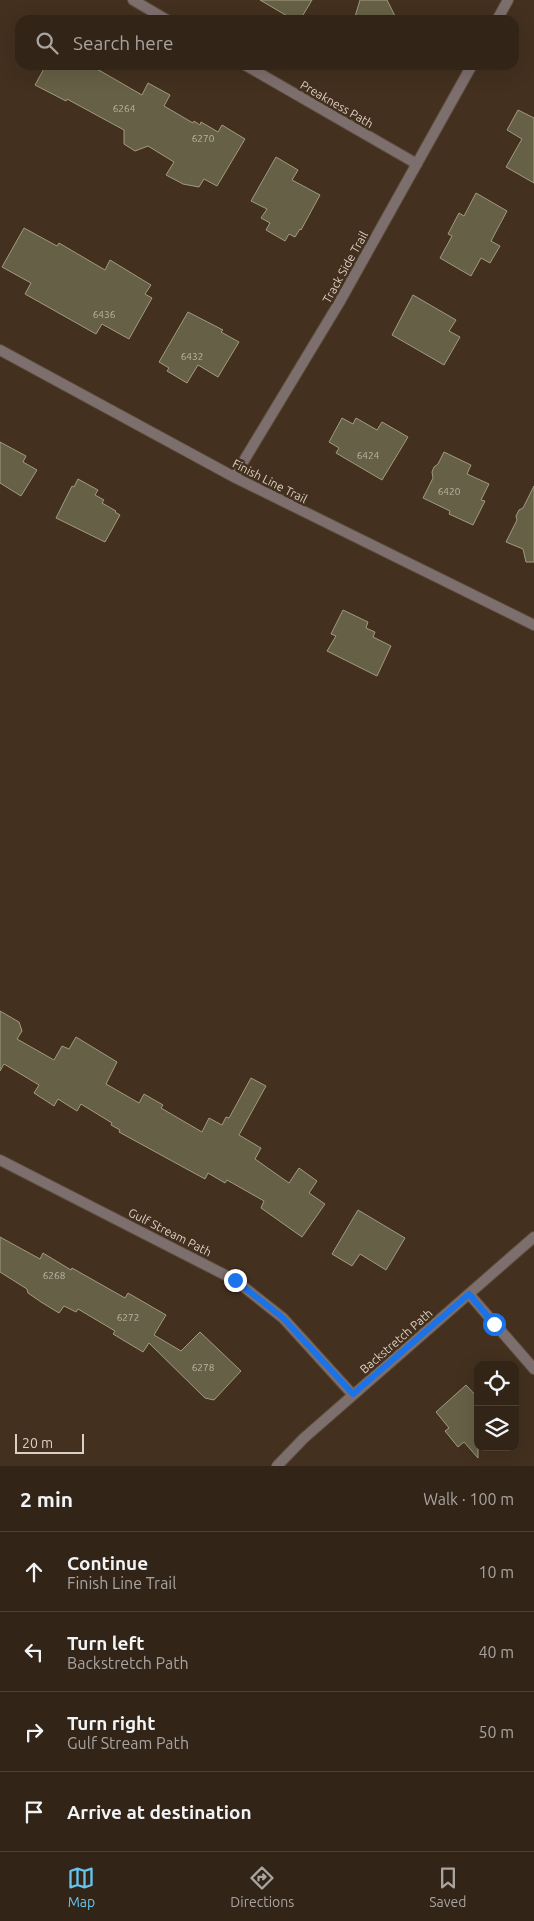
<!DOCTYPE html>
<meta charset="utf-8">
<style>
body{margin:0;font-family:Ubuntu,sans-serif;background:#3d3024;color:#f1f3f6}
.controls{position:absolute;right:15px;bottom:15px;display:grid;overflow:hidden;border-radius:10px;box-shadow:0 5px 20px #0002}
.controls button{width:45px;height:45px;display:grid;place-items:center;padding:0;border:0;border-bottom:1px solid #4d4136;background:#322417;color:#f1f3f6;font:25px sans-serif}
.scale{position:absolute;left:15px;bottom:12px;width:69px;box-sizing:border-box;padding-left:5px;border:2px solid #dbcfc4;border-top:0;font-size:14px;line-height:18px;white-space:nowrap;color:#dbcfc4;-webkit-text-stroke:4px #43301f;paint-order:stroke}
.stop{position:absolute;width:15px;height:15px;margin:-11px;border:4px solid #1a73e8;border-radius:50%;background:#fff}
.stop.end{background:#1a73e8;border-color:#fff;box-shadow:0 1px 5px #0008}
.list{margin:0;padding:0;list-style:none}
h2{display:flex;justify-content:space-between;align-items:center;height:65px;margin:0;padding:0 20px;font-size:21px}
h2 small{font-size:16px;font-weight:400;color:#a8a4a1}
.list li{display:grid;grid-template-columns:32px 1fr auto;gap:15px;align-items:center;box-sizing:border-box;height:80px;padding:0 20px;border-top:1px solid #4d4136}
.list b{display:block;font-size:19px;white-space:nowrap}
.list p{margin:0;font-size:16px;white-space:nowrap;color:#a8a4a1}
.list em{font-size:16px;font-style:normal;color:#a8a4a1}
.icon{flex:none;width:28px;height:28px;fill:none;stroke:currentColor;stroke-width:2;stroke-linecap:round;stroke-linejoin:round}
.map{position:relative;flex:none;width:534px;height:1466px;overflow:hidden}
.search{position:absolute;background:#322417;box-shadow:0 5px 20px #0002;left:15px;right:15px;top:15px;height:55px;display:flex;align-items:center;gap:12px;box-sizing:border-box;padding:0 18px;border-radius:15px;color:#a8a4a1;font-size:19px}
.sheet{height:385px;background:#322417}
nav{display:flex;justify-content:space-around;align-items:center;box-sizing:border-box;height:70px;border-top:1px solid #4d4136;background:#322417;font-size:14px;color:#a8a4a1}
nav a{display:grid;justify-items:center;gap:2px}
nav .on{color:#66c4ef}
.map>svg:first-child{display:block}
.building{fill:#666046;stroke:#a19b7f}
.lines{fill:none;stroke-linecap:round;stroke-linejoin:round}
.street-casing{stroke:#5e4d3d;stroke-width:12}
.street{stroke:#7d6f6d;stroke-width:10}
.route{stroke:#1a73e8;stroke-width:6}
.labels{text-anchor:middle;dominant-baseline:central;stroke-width:5;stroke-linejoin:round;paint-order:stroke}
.number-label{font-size:10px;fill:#beb3a4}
.street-label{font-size:12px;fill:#dbcfc4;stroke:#43301f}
</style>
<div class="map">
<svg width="534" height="1466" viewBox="0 0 534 1466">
<rect width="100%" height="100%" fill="#43301f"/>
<!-- building -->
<path class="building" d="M 260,0 L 312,0 L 300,20 L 294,20 Z
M 360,0 L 387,0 L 397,20 L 354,20 Z
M 46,65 L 90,65 L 142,95 L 148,83 L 170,95 L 164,106 L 193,123 L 194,121 L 200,125 L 201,122 L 218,132 L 222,125 L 245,139 L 217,186 L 204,179 L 199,187 L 183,184 L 166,175 L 174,162 L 148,146 L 135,151 L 124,144 L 124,130 L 67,99 L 66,101 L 35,85 Z
M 518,110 L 534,118 L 534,183 L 506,167 L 522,139 L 507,130 Z
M 276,157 L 298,170 L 292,180 L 320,195 L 301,230 L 300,229 L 295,237 L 289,234 L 285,241 L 266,230 L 270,223 L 261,218 L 267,209 L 251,201 Z
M 476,193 L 507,211 L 491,241 L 500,246 L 490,263 L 481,258 L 471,276 L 440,258 L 452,236 L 448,234 L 459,213 L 464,216 Z
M 24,228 L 57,246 L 59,243 L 105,270 L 110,260 L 151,285 L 145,294 L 152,298 L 129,339 L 102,324 L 96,334 L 25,294 L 31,283 L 2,267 Z
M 413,295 L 456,320 L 449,331 L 460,337 L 444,365 L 392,335 Z
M 188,312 L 223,330 L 221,332 L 239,342 L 218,377 L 198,365 L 187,383 L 167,371 L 169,368 L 159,362 Z
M 342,418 L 353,424 L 356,418 L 377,430 L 382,422 L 408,437 L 382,480 L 336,453 L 339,448 L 329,442 Z
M 0,442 L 26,456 L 23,462 L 37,470 L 21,496 L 0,483 Z
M 444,452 L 471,465 L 467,474 L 489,484 L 481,500 L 485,501 L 473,525 L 449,514 L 450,511 L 423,498 L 433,478 L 432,472 L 434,467 L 438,464 Z
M 78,479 L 98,490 L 95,495 L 104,500 L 102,503 L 116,511 L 115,512 L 120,515 L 105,542 L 56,518 L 72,486 L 74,487 Z
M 534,486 L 534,562 L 526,562 L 523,549 L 506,542 L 517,520 L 516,516 L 519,510 L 523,508 Z
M 343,610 L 368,622 L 366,628 L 375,632 L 373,637 L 391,646 L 377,676 L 327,651 L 336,636 L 331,634 Z
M 0,1011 L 19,1022 L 22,1031 L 17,1039 L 54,1060 L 62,1046 L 69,1049 L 76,1037 L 117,1062 L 106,1084 L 139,1103 L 144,1094 L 163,1105 L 161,1108 L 202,1132 L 209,1118 L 222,1125 L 226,1117 L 229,1118 L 251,1078 L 266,1086 L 239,1135 L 261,1148 L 255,1159 L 289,1183 L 299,1168 L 317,1181 L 309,1193 L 325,1204 L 302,1237 L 261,1208 L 264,1201 L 227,1180 L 225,1183 L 208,1173 L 205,1179 L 119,1132 L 120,1130 L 111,1125 L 112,1123 L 81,1104 L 77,1111 L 58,1099 L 54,1106 L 34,1093 L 39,1085 L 4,1064 L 0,1071 Z
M 358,1210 L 405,1238 L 386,1270 L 360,1254 L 352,1266 L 332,1254 Z
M 0,1237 L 40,1259 L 43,1253 L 71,1270 L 72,1268 L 125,1298 L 128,1293 L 166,1315 L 154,1335 L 181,1351 L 200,1332 L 241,1371 L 214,1400 L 205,1398 L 149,1343 L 143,1352 L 113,1334 L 115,1331 L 78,1309 L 76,1312 L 64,1306 L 59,1313 L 41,1302 L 28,1293 L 27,1289 L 0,1272 Z
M 466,1385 L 478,1398 L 478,1458 L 464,1442 L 458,1447 L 445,1431 L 449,1428 L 436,1412 Z"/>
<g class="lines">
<!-- street casing -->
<g class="street-casing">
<path id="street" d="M 133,0 L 167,20
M 497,20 L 508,0
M 245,65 L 417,164
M 0,350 L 234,477 L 534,625
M 234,477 L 339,303 L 472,65
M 0,1160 L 235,1280 L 283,1318 L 353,1395
M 469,1294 L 534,1369
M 277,1466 L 304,1438 L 534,1237"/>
</g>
<!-- street -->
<use href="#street" class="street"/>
</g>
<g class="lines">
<!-- route -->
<path class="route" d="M 235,1280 L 283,1318 L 353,1394 L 469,1294 L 494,1324"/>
</g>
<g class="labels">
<!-- number labels -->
<g class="number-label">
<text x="124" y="108">6264</text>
<text x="203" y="138">6270</text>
<text x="104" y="314">6436</text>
<text x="192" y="356">6432</text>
<text x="368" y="455">6424</text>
<text x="449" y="491">6420</text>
<text x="54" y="1275">6268</text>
<text x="128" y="1317">6272</text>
<text x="203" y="1367">6278</text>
</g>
<!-- street labels -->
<g class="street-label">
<text transform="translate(337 104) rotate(30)">Preakness Path</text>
<text transform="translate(345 267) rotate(-61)">Track Side Trail</text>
<text transform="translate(270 481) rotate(27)">Finish Line Trail</text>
<text transform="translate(170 1232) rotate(27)">Gulf Stream Path</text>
<text transform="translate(396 1341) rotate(-41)">Backstretch Path</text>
</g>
</g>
</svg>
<div class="controls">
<button><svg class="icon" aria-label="locate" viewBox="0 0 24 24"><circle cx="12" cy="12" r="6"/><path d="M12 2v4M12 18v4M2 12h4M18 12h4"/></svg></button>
<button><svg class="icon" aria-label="layers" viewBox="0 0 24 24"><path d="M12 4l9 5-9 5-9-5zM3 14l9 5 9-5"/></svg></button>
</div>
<div class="scale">20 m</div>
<div class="stop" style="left:494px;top:1324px"></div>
<div class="stop end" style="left:235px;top:1280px"></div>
<div class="search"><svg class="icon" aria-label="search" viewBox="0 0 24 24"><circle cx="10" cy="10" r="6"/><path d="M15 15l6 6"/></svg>Search here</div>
</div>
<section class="sheet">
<h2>2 min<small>Walk · 100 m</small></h2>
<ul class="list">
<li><svg class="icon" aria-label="ahead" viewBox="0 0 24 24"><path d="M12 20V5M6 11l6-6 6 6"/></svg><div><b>Continue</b><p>Finish Line Trail</p></div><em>10 m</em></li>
<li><svg class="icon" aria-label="left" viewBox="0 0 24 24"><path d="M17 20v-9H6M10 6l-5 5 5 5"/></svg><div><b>Turn left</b><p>Backstretch Path</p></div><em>40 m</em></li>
<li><svg class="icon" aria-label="right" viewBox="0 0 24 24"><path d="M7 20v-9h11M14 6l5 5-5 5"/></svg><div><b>Turn right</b><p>Gulf Stream Path</p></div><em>50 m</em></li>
<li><svg class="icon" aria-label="arrive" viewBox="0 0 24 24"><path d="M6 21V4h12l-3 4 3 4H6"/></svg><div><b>Arrive at destination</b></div></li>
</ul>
</section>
<nav>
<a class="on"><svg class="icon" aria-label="map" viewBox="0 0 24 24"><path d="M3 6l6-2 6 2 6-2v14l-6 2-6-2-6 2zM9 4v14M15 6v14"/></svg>Map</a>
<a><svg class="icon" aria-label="directions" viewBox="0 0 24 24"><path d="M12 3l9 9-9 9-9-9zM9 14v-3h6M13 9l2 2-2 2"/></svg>Directions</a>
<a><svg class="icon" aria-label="saved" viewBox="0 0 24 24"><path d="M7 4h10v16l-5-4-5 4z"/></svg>Saved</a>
</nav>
